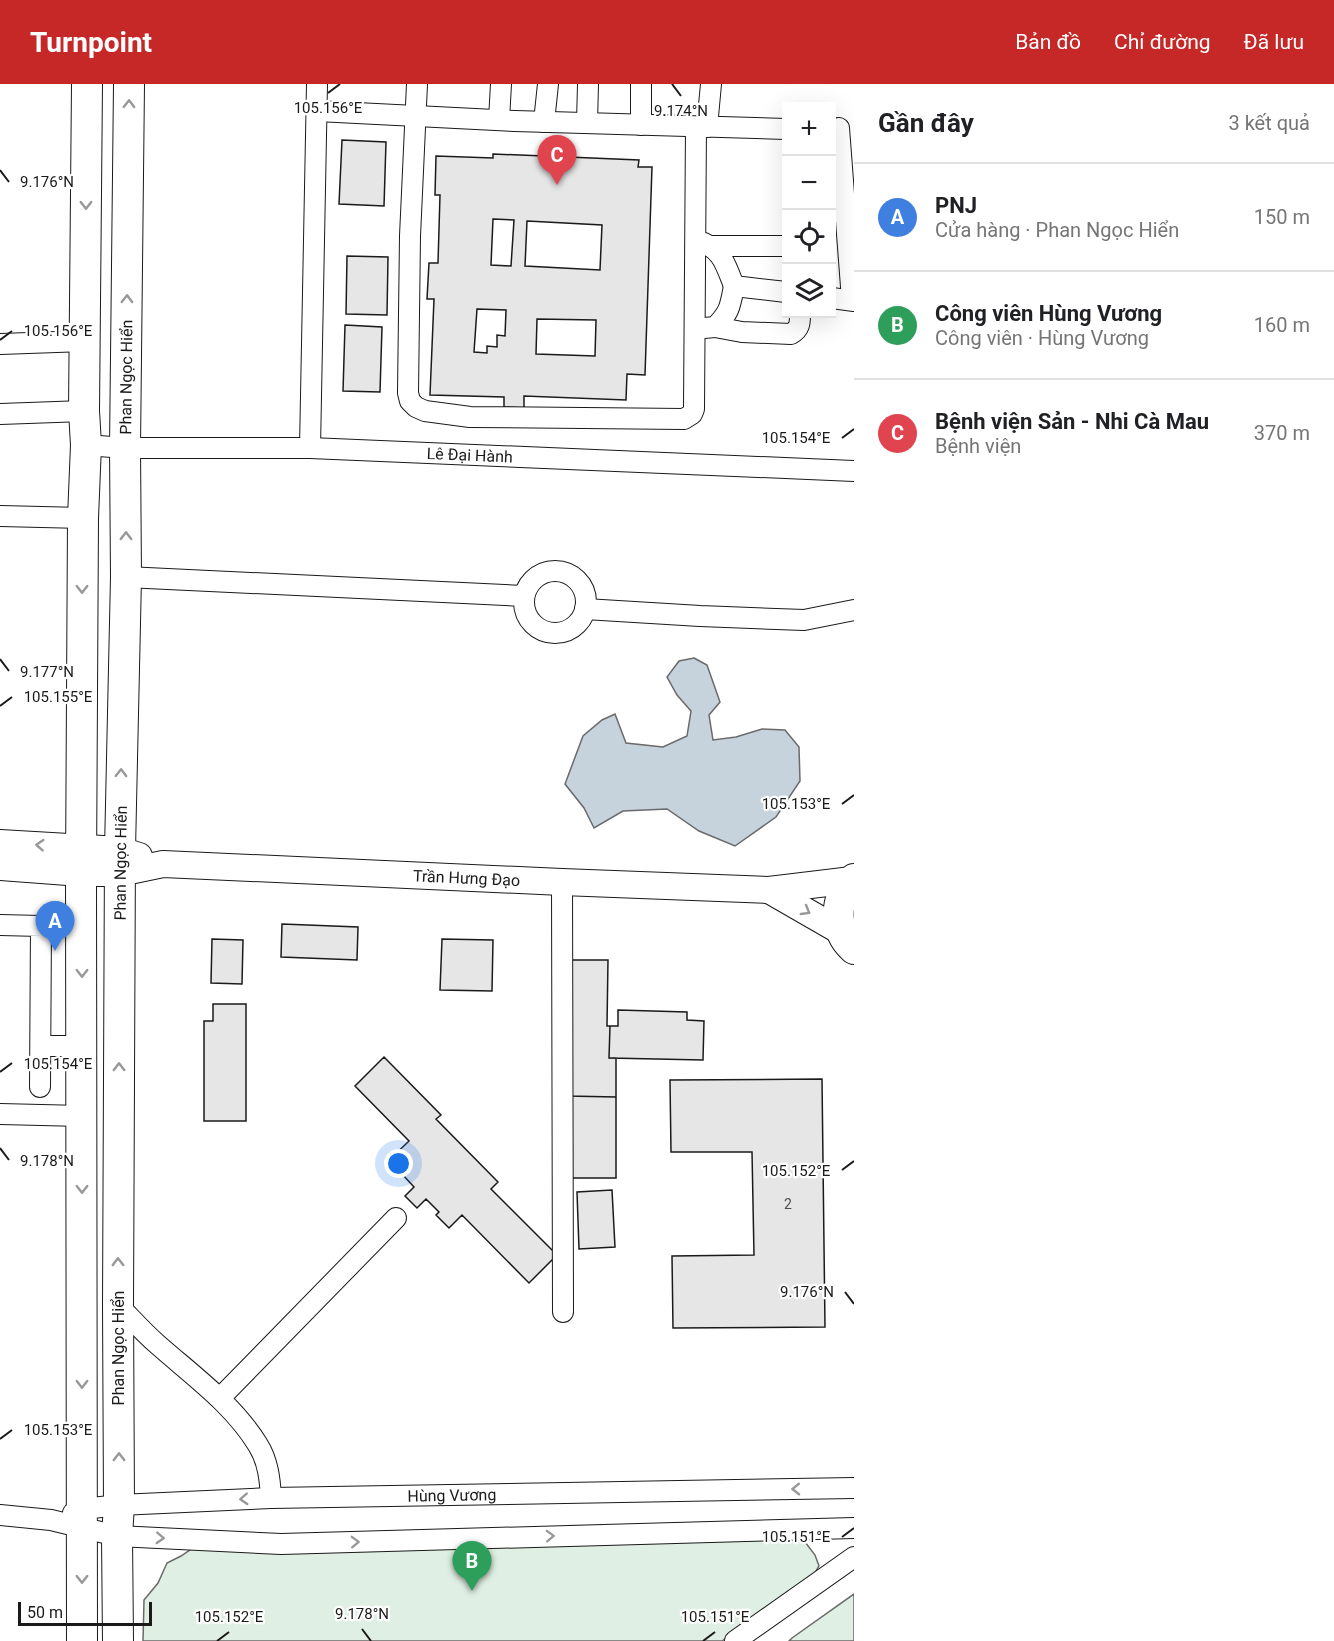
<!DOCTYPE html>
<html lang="vi">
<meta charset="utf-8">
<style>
body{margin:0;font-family:Roboto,sans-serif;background:#f2f2f2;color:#202124}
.controls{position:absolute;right:18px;top:18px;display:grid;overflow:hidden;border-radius:0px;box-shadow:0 6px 24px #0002}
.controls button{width:54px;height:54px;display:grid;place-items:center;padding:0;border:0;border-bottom:2px solid #e0e0e0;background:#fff;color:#202124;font:30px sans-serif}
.scale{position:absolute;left:18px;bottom:15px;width:134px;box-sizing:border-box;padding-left:6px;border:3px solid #1a1a1a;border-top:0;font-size:16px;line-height:21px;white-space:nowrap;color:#1a1a1a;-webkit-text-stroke:4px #fff;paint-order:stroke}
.you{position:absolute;left:399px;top:1080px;width:21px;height:21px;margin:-15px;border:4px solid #fff;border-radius:50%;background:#1a73e8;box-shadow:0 0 0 9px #1a73e833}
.badge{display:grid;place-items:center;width:39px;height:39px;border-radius:50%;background:#c62828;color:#fff;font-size:20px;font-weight:700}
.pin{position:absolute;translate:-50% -50px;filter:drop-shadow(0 2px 3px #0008)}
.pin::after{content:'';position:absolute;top:32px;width:21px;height:18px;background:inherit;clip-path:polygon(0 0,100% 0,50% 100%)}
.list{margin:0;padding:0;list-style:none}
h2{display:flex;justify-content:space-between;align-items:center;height:78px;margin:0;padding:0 24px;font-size:26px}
h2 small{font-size:20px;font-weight:400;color:#757577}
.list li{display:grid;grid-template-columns:39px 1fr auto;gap:18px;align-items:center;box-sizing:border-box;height:108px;padding:0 24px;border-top:2px solid #e0e0e0}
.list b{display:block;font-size:22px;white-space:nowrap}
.list p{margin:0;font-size:20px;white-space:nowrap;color:#757577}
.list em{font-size:20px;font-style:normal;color:#757577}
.icon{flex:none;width:33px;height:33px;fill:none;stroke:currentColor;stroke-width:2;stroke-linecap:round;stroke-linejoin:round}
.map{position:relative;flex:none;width:854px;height:1557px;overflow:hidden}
header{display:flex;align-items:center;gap:36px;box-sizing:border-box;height:84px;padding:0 30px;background:#c62828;color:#fff}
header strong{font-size:28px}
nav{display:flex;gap:33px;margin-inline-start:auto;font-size:21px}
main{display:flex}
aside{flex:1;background:#fff}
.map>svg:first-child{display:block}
.green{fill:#e0efe3;stroke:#6a6a6a;stroke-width:1.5}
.water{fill:#c6d2dc;stroke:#6a6a6a;stroke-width:1.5}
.building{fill:#e6e6e6;stroke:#1a1a1a;stroke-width:1.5;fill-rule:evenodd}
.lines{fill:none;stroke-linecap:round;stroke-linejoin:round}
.minor-casing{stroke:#1a1a1a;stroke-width:22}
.major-casing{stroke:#1a1a1a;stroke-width:28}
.highway-casing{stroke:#1a1a1a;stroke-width:32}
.minor{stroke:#fff;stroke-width:20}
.major{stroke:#fff;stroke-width:26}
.highway{stroke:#fff;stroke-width:30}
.oneway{stroke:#989898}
.ticks{fill:none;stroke:#1a1a1a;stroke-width:2}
.labels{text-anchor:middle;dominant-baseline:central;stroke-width:4.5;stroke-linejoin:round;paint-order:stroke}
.number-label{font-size:14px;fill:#4d4d4d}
.street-label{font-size:16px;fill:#1a1a1a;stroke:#fff}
.ticks-label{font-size:15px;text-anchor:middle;fill:#1a1a1a;stroke:#fff;stroke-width:4.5;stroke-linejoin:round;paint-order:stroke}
</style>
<header>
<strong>Turnpoint</strong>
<nav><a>Bản đồ</a><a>Chỉ đường</a><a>Đã lưu</a></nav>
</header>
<main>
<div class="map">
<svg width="854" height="1557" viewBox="0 0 854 1557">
<rect width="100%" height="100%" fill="#fff"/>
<!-- green -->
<path class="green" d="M 802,1454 L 815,1471 L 819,1482 L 812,1494 L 722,1557 L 143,1557 L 144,1516 L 158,1499 L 167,1479 L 181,1472 L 203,1457 Z
M 854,1510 L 854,1557 L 789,1557 L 792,1554 Z"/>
<!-- water -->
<path class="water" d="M 694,574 L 707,581 L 720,618 L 709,631 L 713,656 L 736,653 L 762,645 L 785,646 L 799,663 L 800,697 L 776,733 L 735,762 L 699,747 L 667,725 L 623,727 L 594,744 L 584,724 L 565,700 L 583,652 L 602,636 L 615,630 L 626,659 L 663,663 L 687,652 L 691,627 L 677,611 L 667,593 L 679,577 Z"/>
<!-- building -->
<path class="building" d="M 342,56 L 386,58 L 384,122 L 339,120 Z
M 493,70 L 639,76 L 638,83 L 652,83 L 645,291 L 627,290 L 626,316 L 524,312 L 524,324 L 504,323 L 504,313 L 430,311 L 434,215 L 427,215 L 429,179 L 438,179 L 440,111 L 435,111 L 436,72 L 493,74 ZM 493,135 L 514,136 L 511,182 L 491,181 ZM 527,137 L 602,141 L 600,186 L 525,182 ZM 477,225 L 506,226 L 505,252 L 497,251 L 497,263 L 487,262 L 487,269 L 474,268 ZM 537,235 L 596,236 L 595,272 L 536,270 Z
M 347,172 L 388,173 L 387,231 L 346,230 Z
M 345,241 L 382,243 L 380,308 L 343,307 Z
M 282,840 L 358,843 L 357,876 L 281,873 Z
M 212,855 L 243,856 L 242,900 L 211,899 Z
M 442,855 L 493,856 L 492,907 L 440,906 Z
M 568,876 L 608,876 L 607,942 L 610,942 L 609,974 L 616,974 L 616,1013 L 567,1012 Z
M 213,920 L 246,920 L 246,1037 L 204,1037 L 204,937 L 213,937 Z
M 618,926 L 687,928 L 687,936 L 704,937 L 703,976 L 609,974 L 610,942 L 618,942 Z
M 384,973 L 441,1031 L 436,1035 L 498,1098 L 491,1105 L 557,1171 L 529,1199 L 462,1131 L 449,1144 L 436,1131 L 439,1128 L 426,1115 L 417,1124 L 405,1112 L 414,1103 L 401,1089 L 398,1093 L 385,1080 L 409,1057 L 355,1002 Z
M 822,995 L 825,1243 L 673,1244 L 672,1172 L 754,1171 L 752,1068 L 671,1068 L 670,996 Z
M 567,1012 L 616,1013 L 616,1094 L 567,1094 Z
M 612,1106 L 615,1163 L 579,1165 L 577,1108 Z"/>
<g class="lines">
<!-- minor casing -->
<g class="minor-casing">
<g id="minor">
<path d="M 417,0 L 410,152 L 408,309 L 410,317 L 416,323 L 425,327 L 470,333 L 684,335 L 692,330 L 694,325 L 696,43"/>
<path d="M 317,27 L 515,37 L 786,45"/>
<path d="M 499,36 L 501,0"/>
<path d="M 544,38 L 548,0"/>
<path d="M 587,39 L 588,0"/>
<path d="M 641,41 L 641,0"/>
<path d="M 707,43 L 711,0"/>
<path d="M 839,44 L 852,216"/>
<path d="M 696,156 C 722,164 725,179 734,202 L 786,208"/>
<path d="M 711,162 L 786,162"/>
<path d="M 832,214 L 854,217"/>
<path d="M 715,243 L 742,248 L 791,250 C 800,245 800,239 800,230"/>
<path d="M 704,244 L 715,243 C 730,228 730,223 734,202"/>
<path d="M 0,260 L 85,257"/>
<path d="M 0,330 L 84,327"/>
<path id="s1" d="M 86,361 L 125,364 L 310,364 L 854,387"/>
<path d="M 310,364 L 317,0"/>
<path d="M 0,432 L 83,434"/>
<circle cx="555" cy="518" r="31"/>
<path d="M 126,493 L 524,512"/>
<path d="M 585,525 L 700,532 L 804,536 L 854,526"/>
<path d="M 562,798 L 563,1228"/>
<path d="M 0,841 L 41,842 L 40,1003"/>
<path d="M 41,962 L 82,962"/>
<path d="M 0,1030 L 82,1032"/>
<path d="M 118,1221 C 131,1234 143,1248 157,1260 C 192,1291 233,1320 258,1361 C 268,1377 270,1395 271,1414"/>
<path d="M 220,1314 L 396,1134"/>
<path id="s2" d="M 73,1429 L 83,1425 L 119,1421 L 271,1414 L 854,1404"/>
<path d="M 0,1431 L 51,1436 L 117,1452 L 281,1460 L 854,1444"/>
<path d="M 735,1557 L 854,1473"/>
</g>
</g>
<!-- major casing -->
<g class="major-casing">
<g id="major">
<path d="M 0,759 L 120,766 L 139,772"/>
<path id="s3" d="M 0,783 L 81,789 L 120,789 L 163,780 L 562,798 L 769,806 L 852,796"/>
<path d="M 769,806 L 842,848"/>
</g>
</g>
<!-- highway casing -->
<g class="highway-casing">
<g id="highway">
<path d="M 854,795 C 834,814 833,846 854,865"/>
<path d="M 82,1557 L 81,789 L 83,434 L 86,361 L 84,327 L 87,0"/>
<path id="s4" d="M 118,1557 L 117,1452 L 119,1421 L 118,1221 L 120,766 L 126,493 L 125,364 L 129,0"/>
</g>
</g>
<!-- minor -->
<use href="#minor" class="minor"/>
<!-- major -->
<use href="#major" class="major"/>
<!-- highway -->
<use href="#highway" class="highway"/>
</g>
<!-- one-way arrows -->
<defs><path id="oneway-chevron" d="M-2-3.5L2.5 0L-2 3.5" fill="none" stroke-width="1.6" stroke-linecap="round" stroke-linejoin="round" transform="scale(1.5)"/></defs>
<g class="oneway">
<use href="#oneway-chevron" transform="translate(129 20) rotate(-89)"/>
<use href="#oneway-chevron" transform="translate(86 121) rotate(90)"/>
<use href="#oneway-chevron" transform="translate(127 215) rotate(-89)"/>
<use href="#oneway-chevron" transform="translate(126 452) rotate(-90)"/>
<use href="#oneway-chevron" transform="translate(82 505) rotate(90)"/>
<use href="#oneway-chevron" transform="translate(121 689) rotate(-89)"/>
<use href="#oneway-chevron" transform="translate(40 761) rotate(-176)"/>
<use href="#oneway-chevron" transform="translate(806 827) rotate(30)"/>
<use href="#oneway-chevron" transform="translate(82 889) rotate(90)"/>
<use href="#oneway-chevron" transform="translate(119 983) rotate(-90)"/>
<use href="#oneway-chevron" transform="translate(82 1105) rotate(90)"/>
<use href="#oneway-chevron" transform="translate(118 1178) rotate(-90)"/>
<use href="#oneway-chevron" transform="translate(82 1300) rotate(90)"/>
<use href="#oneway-chevron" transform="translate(119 1373) rotate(-90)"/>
<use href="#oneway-chevron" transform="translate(796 1405) rotate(179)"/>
<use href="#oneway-chevron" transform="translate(244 1415) rotate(177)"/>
<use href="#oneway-chevron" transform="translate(550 1452) rotate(-2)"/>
<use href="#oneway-chevron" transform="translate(160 1454) rotate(3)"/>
<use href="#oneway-chevron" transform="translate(355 1458) rotate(-2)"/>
<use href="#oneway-chevron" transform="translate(82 1495) rotate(90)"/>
</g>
<!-- ticks -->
<path class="ticks" d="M 672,0 L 681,12M 328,9 L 340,0M 0,86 L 9,98M 0,256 L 12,247M 842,354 L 854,345M 0,575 L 9,587M 0,622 L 12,613M 842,720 L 854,711M 0,988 L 12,979M 0,1064 L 9,1076M 842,1086 L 854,1077M 845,1208 L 854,1220M 0,1355 L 12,1346M 842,1453 L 854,1444M 362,1545 L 371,1557M 217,1557 L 229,1548M 703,1557 L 715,1548"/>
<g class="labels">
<!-- number labels -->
<g class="number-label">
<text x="788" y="1120">2</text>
</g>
<!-- street labels -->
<g class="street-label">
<text stroke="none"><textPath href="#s4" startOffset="1264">Phan Ngọc Hiển</textPath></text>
<text stroke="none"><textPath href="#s1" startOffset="384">Lê Đại Hành</textPath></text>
<text stroke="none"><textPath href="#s4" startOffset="778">Phan Ngọc Hiển</textPath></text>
<text stroke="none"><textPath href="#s3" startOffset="468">Trần Hưng Đạo</textPath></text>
<text transform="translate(118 1264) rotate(-90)">Phan Ngọc Hiển</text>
<text stroke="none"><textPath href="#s2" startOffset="380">Hùng Vương</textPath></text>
</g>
</g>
<g class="ticks-label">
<text x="328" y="29">105.156°E</text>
<text x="681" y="32">9.174°N</text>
<text x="47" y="103">9.176°N</text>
<text x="58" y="252">105.156°E</text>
<text x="796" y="359">105.154°E</text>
<text x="47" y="593">9.177°N</text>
<text x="58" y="618">105.155°E</text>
<text x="796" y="725">105.153°E</text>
<text x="58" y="985">105.154°E</text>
<text x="47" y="1082">9.178°N</text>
<text x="796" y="1092">105.152°E</text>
<text x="807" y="1213">9.176°N</text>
<text x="58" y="1351">105.153°E</text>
<text x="796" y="1458">105.151°E</text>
<text x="362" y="1535">9.178°N</text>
<text x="229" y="1538">105.152°E</text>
<text x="715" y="1538">105.151°E</text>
</g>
</svg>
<div class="controls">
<button>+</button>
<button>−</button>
<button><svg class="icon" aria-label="locate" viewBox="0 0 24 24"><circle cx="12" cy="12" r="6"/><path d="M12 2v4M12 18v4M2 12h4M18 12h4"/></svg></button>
<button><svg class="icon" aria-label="layers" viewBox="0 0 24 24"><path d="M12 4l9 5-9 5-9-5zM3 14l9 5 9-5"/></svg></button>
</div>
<div class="scale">50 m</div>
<div class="you"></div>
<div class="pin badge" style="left:55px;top:867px;background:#3f7fe0">A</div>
<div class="pin badge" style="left:472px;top:1507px;background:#2e9e5b">B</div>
<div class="pin badge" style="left:557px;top:101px;background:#e0444e">C</div>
</div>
<aside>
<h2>Gần đây<small>3 kết quả</small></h2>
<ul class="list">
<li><span class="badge" style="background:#3f7fe0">A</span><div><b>PNJ</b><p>Cửa hàng · Phan Ngọc Hiển</p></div><em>150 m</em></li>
<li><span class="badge" style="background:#2e9e5b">B</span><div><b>Công viên Hùng Vương</b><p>Công viên · Hùng Vương</p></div><em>160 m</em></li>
<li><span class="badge" style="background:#e0444e">C</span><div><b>Bệnh viện Sản - Nhi Cà Mau</b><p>Bệnh viện</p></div><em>370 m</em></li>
</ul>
</aside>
</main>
